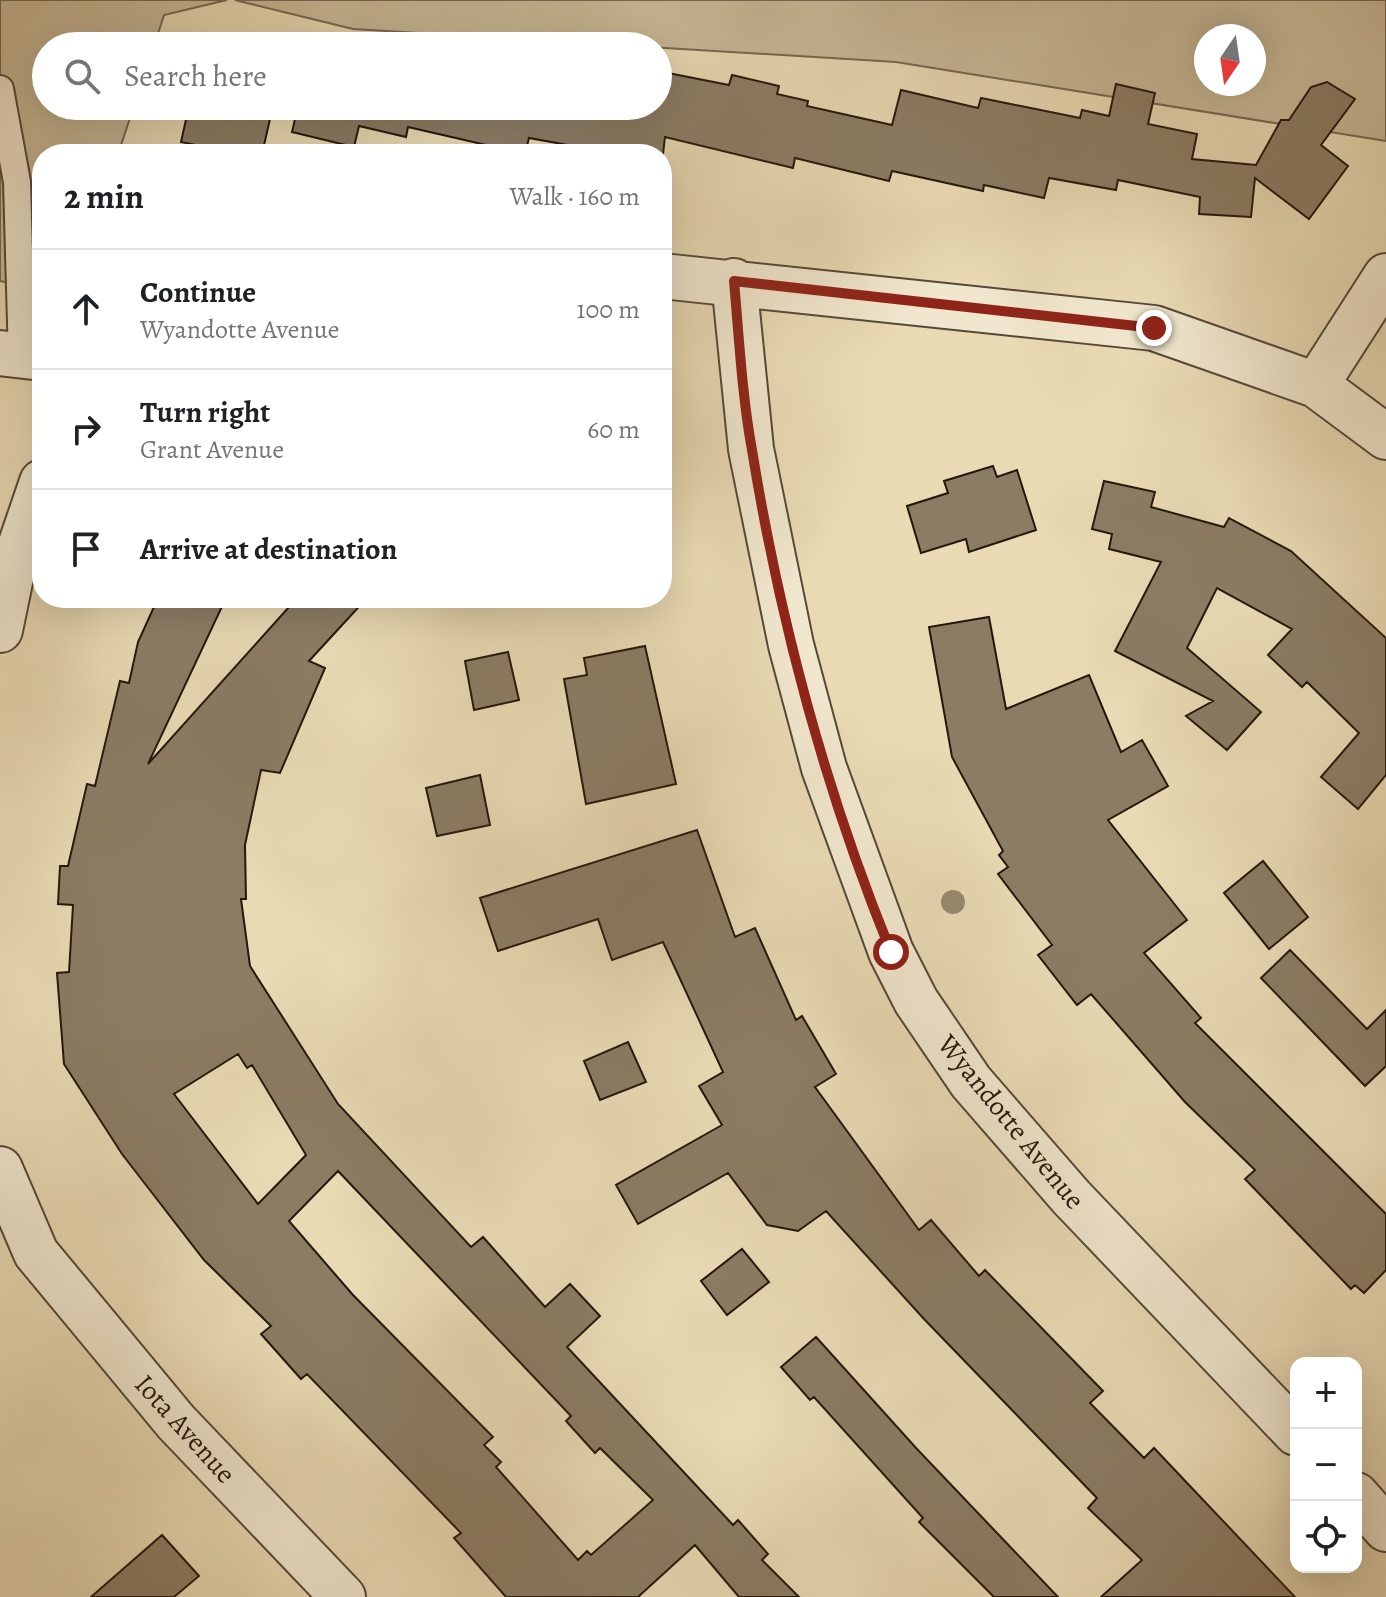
<!DOCTYPE html>
<meta charset="utf-8">
<style>
body{margin:0;font-family:Alegreya,serif;background:#f6f6f6;color:#202124}
.controls{position:absolute;right:24px;bottom:24px;display:grid;overflow:hidden;border-radius:16px;box-shadow:0 8px 32px #0002}
.controls button{width:72px;height:72px;display:grid;place-items:center;padding:0;border:0;border-bottom:2px solid #e0e0e0;background:#fff;color:#202124;font:40px sans-serif}
.compass{position:absolute;left:1194px;top:24px;width:72px;height:72px;border-radius:50%;background:#fff;box-shadow:0 8px 32px #0002;rotate:193deg}
.stop{position:absolute;width:24px;height:24px;margin:-18px;border:6px solid #8f2418;border-radius:50%;background:#fff}
.stop.end{background:#8f2418;border-color:#fff;box-shadow:0 2px 8px #0008}
.list{margin:0;padding:0;list-style:none}
h2{display:flex;justify-content:space-between;align-items:center;height:104px;margin:0;padding:0 32px;font-size:34px}
h2 small{font-size:26px;font-weight:400;color:#757577}
.list li{display:grid;grid-template-columns:52px 1fr auto;gap:24px;align-items:center;box-sizing:border-box;height:120px;padding:0 32px;border-top:2px solid #e0e0e0}
.list b{display:block;font-size:30px;white-space:nowrap}
.list p{margin:0;font-size:26px;white-space:nowrap;color:#757577}
.list em{font-size:26px;font-style:normal;color:#757577}
.icon{flex:none;width:44px;height:44px;fill:none;stroke:currentColor;stroke-width:2;stroke-linecap:round;stroke-linejoin:round}
.map{position:relative;flex:none;width:1386px;height:1597px;overflow:hidden}
.search{position:absolute;background:#fff;box-shadow:0 8px 32px #0002;left:32px;top:32px;width:640px;height:88px;display:flex;align-items:center;gap:20px;box-sizing:border-box;padding:0 28px;border-radius:44px;color:#757577;font-size:30px}
.panel{position:absolute;background:#fff;box-shadow:0 8px 32px #0002;left:32px;top:144px;width:640px;height:464px;border-radius:32px}
.map>svg:first-child{display:block}
.green{fill:#c8b998;stroke:#766852;stroke-width:2;fill-rule:evenodd}
.building{fill:#8b7c64;stroke:#25170d;stroke-width:2;fill-rule:evenodd}
.lines{fill:none;stroke-linecap:round;stroke-linejoin:round}
.service-casing{stroke:#564837;stroke-width:30}
.minor-casing{stroke:#564837;stroke-width:48}
.service{stroke:#f1e7ce;stroke-width:26}
.minor{stroke:#f1e7ce;stroke-width:44}
.tree{fill:#988a6f}
.route{stroke:#8f2418;stroke-width:10}
.labels{text-anchor:middle;dominant-baseline:central;stroke-width:7;stroke-linejoin:round;paint-order:stroke}
.street-label{font-size:28px;fill:#25170d;stroke:#f1e7ce}
</style>
<div class="map">
<svg width="1386" height="1597" viewBox="0 0 1386 1597">
<rect width="100%" height="100%" fill="#e9dab4"/>
<filter id="stains"><feTurbulence type="fractalNoise" baseFrequency=".0025" numOctaves="4"/><feColorMatrix values="0 0 0 0 .2 0 0 0 0 .09 0 0 0 0 .02 0 0 0 .5 -.17"/></filter>
<radialGradient id="worn" r=".72"><stop offset=".6" stop-color="#630" stop-opacity="0"/><stop offset="1" stop-color="#630" stop-opacity=".3"/></radialGradient>
<!-- green -->
<path class="green" d="M 0,0 L 227,0 L 164,15 L 154,46 L 46,46 L 46,106 L 134,106 L 118,154 L 42,154 L 40,289 L 0,281 Z
M 235,0 L 1386,0 L 1386,141 L 896,62 L 353,29 ZM 1206,36 L 1254,36 L 1254,84 L 1206,84 Z"/>
<!-- building -->
<path class="building" d="M 658,71 L 729,85 L 732,75 L 779,86 L 777,94 L 808,101 L 807,106 L 892,125 L 901,90 L 978,108 L 981,98 L 1080,118 L 1082,110 L 1109,116 L 1116,84 L 1155,93 L 1148,124 L 1197,134 L 1192,159 L 1256,165 L 1281,120 L 1289,120 L 1311,87 L 1327,82 L 1355,99 L 1321,145 L 1348,166 L 1309,219 L 1255,178 L 1251,217 L 1199,214 L 1200,197 L 1118,180 L 1116,190 L 1049,178 L 1044,198 L 984,185 L 983,191 L 892,171 L 889,181 L 795,158 L 793,168 L 665,137 L 663,154 L 617,154 L 529,138 L 525,154 L 408,127 L 406,137 L 359,126 L 354,147 L 292,132 L 298,106 L 658,106 Z
M 189,106 L 273,106 L 262,154 L 239,154 L 181,142 Z
M 993,466 L 997,477 L 1017,470 L 1036,530 L 969,552 L 966,539 L 921,553 L 907,506 L 948,493 L 944,481 Z
M 1104,481 L 1155,492 L 1151,507 L 1224,527 L 1229,518 L 1291,551 L 1386,638 L 1386,775 L 1358,809 L 1321,777 L 1359,733 L 1307,682 L 1302,687 L 1268,655 L 1292,629 L 1217,588 L 1187,648 L 1261,712 L 1227,750 L 1186,716 L 1213,701 L 1115,651 L 1161,562 L 1109,549 L 1112,534 L 1092,529 Z
M 158,598 L 226,598 L 148,764 L 297,598 L 367,598 L 309,661 L 325,668 L 280,773 L 261,770 L 245,845 L 246,899 L 241,899 L 250,966 L 338,1104 L 471,1247 L 483,1237 L 545,1307 L 570,1284 L 600,1316 L 567,1347 L 733,1525 L 738,1520 L 768,1554 L 762,1560 L 799,1597 L 739,1597 L 695,1545 L 638,1597 L 506,1597 L 454,1538 L 461,1533 L 307,1374 L 301,1379 L 261,1334 L 271,1326 L 204,1260 L 122,1154 L 64,1064 L 57,973 L 69,972 L 73,905 L 58,904 L 60,866 L 68,866 L 87,784 L 95,786 L 120,681 L 129,683 L 138,642 ZM 238,1054 L 247,1068 L 252,1065 L 306,1155 L 258,1204 L 174,1094 ZM 338,1171 L 571,1416 L 566,1421 L 595,1453 L 600,1448 L 653,1500 L 591,1555 L 587,1551 L 578,1560 L 496,1467 L 501,1462 L 484,1445 L 493,1437 L 353,1295 L 289,1221 Z
M 989,617 L 1006,709 L 1089,675 L 1121,752 L 1142,740 L 1168,786 L 1108,820 L 1187,920 L 1144,953 L 1201,1018 L 1195,1023 L 1386,1214 L 1386,1270 L 1364,1293 L 1355,1285 L 1351,1289 L 1245,1179 L 1255,1170 L 1185,1102 L 1091,994 L 1077,1005 L 1038,955 L 1052,945 L 998,874 L 1008,867 L 999,855 L 1003,851 L 952,757 L 929,627 Z
M 645,646 L 676,784 L 586,804 L 564,679 L 587,675 L 584,658 Z
M 508,652 L 519,700 L 474,710 L 465,661 Z
M 480,775 L 490,825 L 437,836 L 426,788 Z
M 697,830 L 735,937 L 755,928 L 796,1020 L 802,1016 L 836,1074 L 815,1087 L 919,1230 L 931,1220 L 979,1276 L 985,1270 L 1103,1391 L 1090,1403 L 1144,1458 L 1154,1448 L 1295,1597 L 1101,1597 L 1142,1560 L 1088,1508 L 1097,1498 L 924,1319 L 826,1211 L 798,1231 L 767,1225 L 728,1173 L 638,1224 L 616,1185 L 722,1125 L 699,1086 L 723,1072 L 663,942 L 612,960 L 598,919 L 498,951 L 480,898 Z
M 1263,861 L 1308,917 L 1269,949 L 1224,893 Z
M 1290,950 L 1367,1029 L 1386,1010 L 1386,1066 L 1365,1086 L 1261,978 Z
M 628,1042 L 646,1082 L 600,1100 L 584,1061 Z
M 742,1249 L 769,1282 L 727,1315 L 701,1281 Z
M 816,1337 L 917,1449 L 1058,1597 L 994,1597 L 919,1522 L 923,1518 L 814,1397 L 810,1400 L 781,1367 Z
M 162,1535 L 199,1576 L 174,1597 L 91,1597 Z"/>
<g class="lines">
<!-- service casing -->
<g class="service-casing">
<path id="service" d="M 0,89 L 17,182 L 22,358"/>
</g>
<!-- minor casing -->
<g class="minor-casing">
<path id="minor" d="M 662,276 L 1154,328 L 1316,385 L 1386,437
M 734,281 L 751,449 L 791,645 L 824,768 L 891,952 L 916,1001 L 971,1082 L 1071,1197 L 1296,1433
M 0,353 L 42,358
M 1316,385 L 1386,276
M 0,630 L 13,567 L 42,482
M 0,1169 L 36,1253 L 176,1422 L 343,1597
M 1356,1495 L 1386,1529"/>
</g>
<!-- service -->
<use href="#service" class="service"/>
<!-- minor -->
<use href="#minor" class="minor"/>
</g>
<!-- trees -->
<circle class="tree" cx="953" cy="902" r="12"/>
<g class="lines">
<!-- route -->
<path class="route" d="M 891,952 C 825,790 780,622 752,450 C 742,395 739,337 734,281 L 1154,328"/>
</g>
<g class="labels">
<!-- street labels -->
<g class="street-label">
<text transform="translate(1011 1122) rotate(51)">Wyandotte Avenue</text>
<text transform="translate(185 1429) rotate(48)">Iota Avenue</text>
</g>
</g>
<rect width="100%" height="100%" filter="url(#stains)"/>
<rect width="100%" height="100%" fill="url(#worn)"/>
</svg>
<div class="controls">
<button>+</button>
<button>−</button>
<button><svg class="icon" aria-label="locate" viewBox="0 0 24 24"><circle cx="12" cy="12" r="6"/><path d="M12 2v4M12 18v4M2 12h4M18 12h4"/></svg></button>
</div>
<svg class="compass" viewBox="-18 -18 36 36"><path d="M0-13l5 13h-10z" fill="#e53935"/><path d="M0 13l5-13h-10z" fill="#757577"/></svg>
<div class="stop" style="left:891px;top:952px"></div>
<div class="stop end" style="left:1154px;top:328px"></div>
<div class="search"><svg class="icon" aria-label="search" viewBox="0 0 24 24"><circle cx="10" cy="10" r="6"/><path d="M15 15l6 6"/></svg>Search here</div>
<section class="panel">
<h2>2 min<small>Walk · 160 m</small></h2>
<ul class="list">
<li><svg class="icon" aria-label="ahead" viewBox="0 0 24 24"><path d="M12 20V5M6 11l6-6 6 6"/></svg><div><b>Continue</b><p>Wyandotte Avenue</p></div><em>100 m</em></li>
<li><svg class="icon" aria-label="right" viewBox="0 0 24 24"><path d="M7 20v-9h11M14 6l5 5-5 5"/></svg><div><b>Turn right</b><p>Grant Avenue</p></div><em>60 m</em></li>
<li><svg class="icon" aria-label="arrive" viewBox="0 0 24 24"><path d="M6 21V4h12l-3 4 3 4H6"/></svg><div><b>Arrive at destination</b></div></li>
</ul>
</section>
</div>
